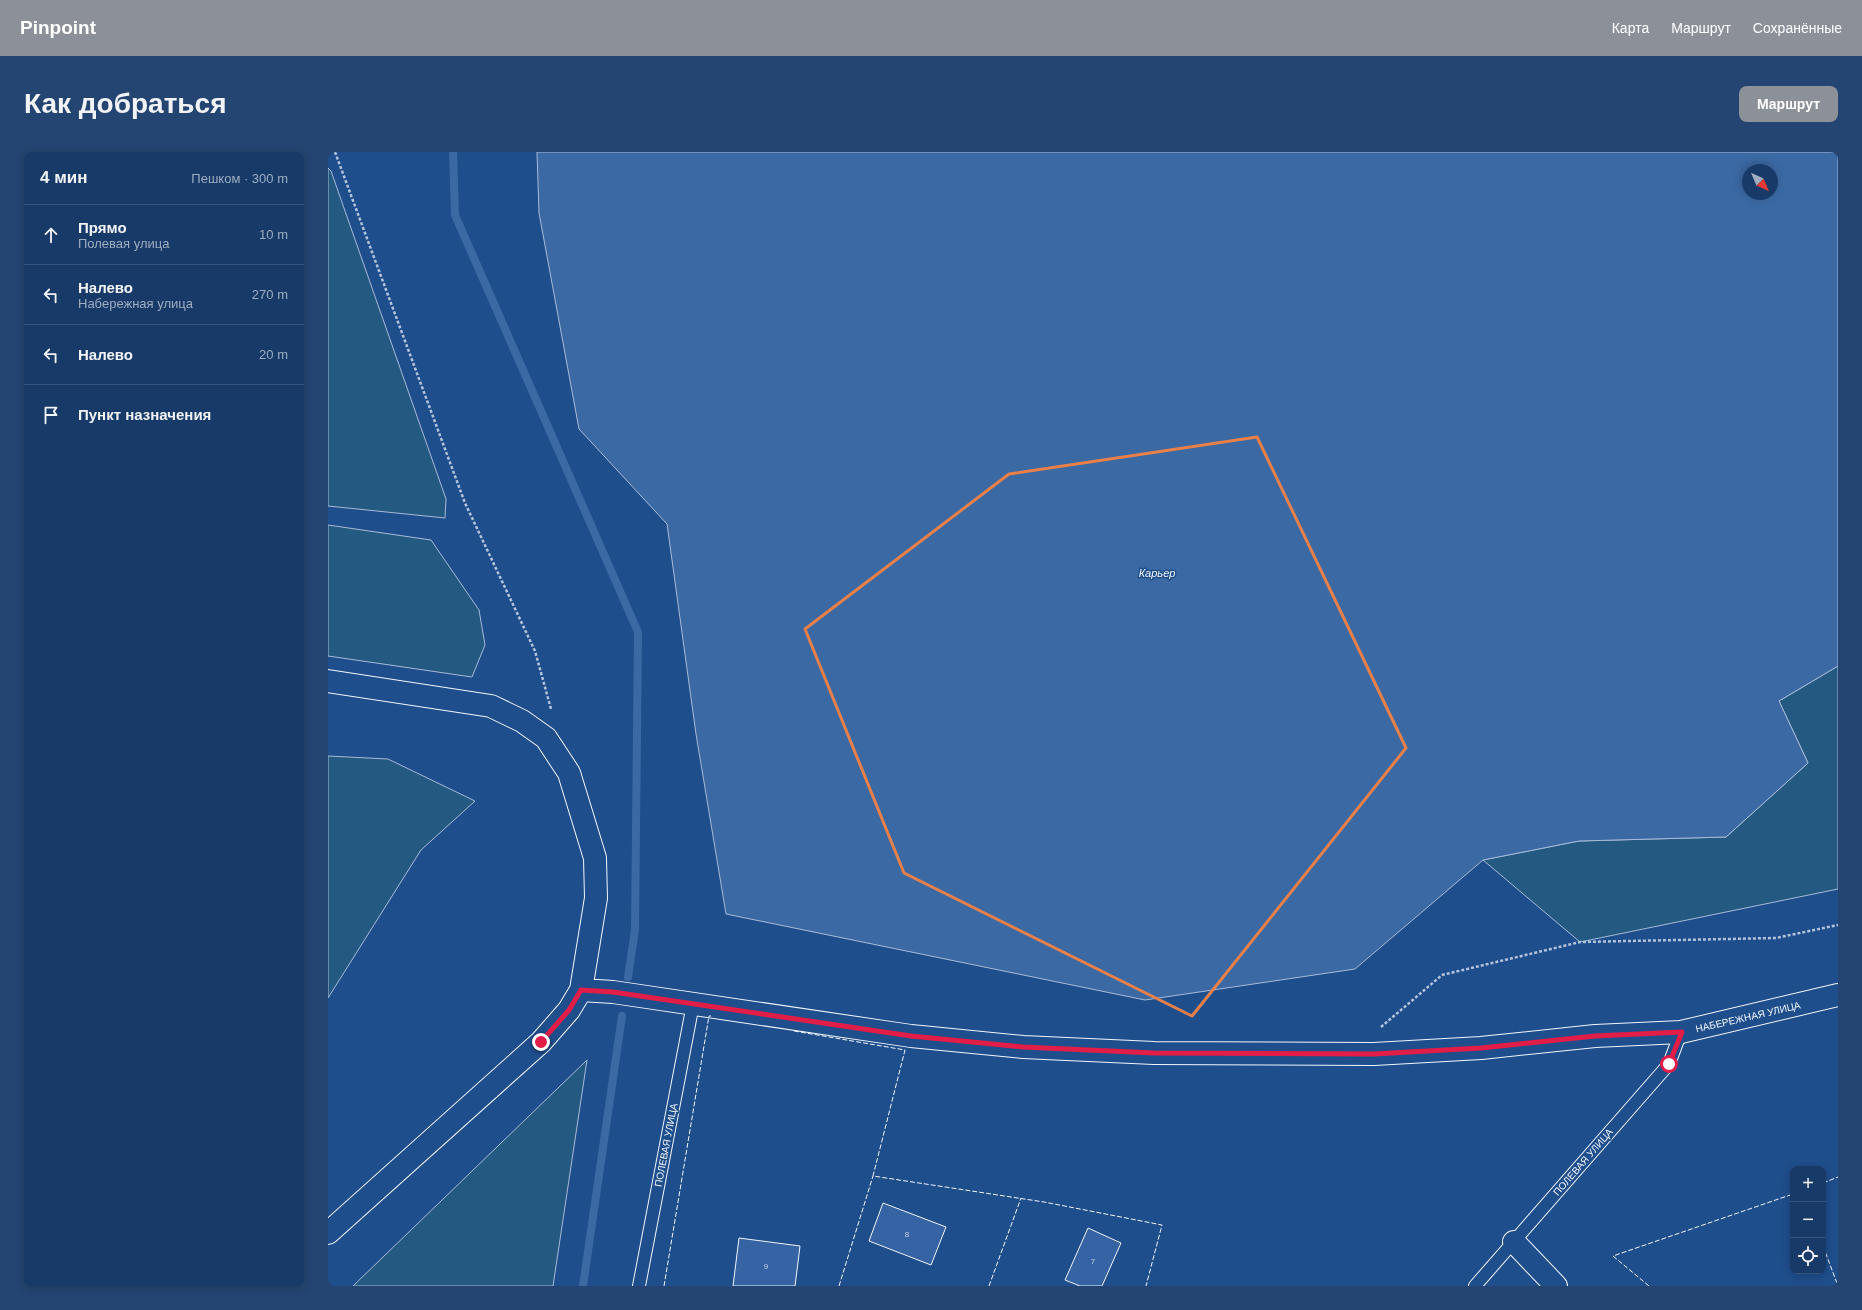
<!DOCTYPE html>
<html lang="ru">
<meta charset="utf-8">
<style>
body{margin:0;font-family:Helvetica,sans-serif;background:#244571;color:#f1f3f6}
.controls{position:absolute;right:12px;bottom:12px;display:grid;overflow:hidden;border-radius:8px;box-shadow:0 2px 10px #0003}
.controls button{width:36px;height:36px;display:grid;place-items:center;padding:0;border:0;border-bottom:1px solid #36547d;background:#173a69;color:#f1f3f6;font:20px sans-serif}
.compass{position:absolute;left:1414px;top:12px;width:36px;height:36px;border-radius:50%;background:#173a69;box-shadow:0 2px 10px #0003;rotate:136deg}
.stop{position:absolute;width:12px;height:12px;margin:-9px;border:3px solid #e11d48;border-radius:50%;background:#fff}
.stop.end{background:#e11d48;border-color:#fff;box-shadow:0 1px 4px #0008}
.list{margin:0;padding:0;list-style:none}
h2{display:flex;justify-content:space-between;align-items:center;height:52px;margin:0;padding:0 16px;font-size:17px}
h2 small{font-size:13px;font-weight:400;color:#9eadc0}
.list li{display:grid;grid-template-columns:26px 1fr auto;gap:12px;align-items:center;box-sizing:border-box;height:60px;padding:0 16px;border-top:1px solid #36547d}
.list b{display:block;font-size:15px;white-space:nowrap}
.list p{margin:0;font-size:13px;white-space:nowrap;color:#9eadc0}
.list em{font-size:13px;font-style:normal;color:#9eadc0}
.icon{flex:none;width:22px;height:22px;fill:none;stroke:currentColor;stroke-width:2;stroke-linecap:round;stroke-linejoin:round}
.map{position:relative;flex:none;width:1510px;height:1134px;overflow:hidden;border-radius:8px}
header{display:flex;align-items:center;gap:24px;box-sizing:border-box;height:56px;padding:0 20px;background:#8c9099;color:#fff}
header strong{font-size:19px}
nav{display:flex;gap:22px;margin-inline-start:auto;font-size:14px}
.intro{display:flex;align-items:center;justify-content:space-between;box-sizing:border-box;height:96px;padding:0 24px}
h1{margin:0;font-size:28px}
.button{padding:10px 18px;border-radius:8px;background:#8c9099;color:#fff;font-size:14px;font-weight:700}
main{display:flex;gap:24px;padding:0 24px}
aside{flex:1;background:#173a69;border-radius:8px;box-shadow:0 2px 10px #0003}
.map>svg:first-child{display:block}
.green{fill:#245a82;stroke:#a8bbd7}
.water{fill:#3b69a3;stroke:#a8bbd7;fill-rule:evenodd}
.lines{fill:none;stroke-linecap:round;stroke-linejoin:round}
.stream{stroke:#3b69a3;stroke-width:8}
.building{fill:#3563a3;stroke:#f2f6ff}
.lane-casing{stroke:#f2f6ff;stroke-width:14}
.street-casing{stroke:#f2f6ff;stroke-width:24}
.path{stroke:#b3c4dc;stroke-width:2.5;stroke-dasharray:3 2;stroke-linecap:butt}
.lane{stroke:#1f4e8c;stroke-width:12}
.street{stroke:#1f4e8c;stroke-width:22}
.fence{stroke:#f2f6ff;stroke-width:1;stroke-dasharray:5 2;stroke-linecap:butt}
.route{stroke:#e11d48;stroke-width:5}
.marked{fill:none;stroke:#ea8049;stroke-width:3;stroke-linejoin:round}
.labels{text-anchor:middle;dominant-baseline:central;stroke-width:3;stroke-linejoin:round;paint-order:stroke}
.number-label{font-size:8px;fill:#c3d1e8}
.street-label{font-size:10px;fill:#f2f6ff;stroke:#1f4e8c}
.water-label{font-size:11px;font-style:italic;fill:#f2f6ff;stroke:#1f4e8c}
</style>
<header>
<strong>Pinpoint</strong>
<nav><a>Карта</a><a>Маршрут</a><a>Сохранённые</a></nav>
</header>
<div class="intro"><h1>Как добраться</h1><a class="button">Маршрут</a></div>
<main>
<aside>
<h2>4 мин<small>Пешком · 300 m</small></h2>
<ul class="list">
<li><svg class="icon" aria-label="ahead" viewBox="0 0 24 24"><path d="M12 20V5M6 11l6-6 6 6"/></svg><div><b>Прямо</b><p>Полевая улица</p></div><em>10 m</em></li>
<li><svg class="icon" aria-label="left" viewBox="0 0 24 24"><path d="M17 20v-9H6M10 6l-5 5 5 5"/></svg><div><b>Налево</b><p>Набережная улица</p></div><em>270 m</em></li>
<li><svg class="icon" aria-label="left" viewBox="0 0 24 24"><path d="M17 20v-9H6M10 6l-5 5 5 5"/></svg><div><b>Налево</b></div><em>20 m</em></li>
<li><svg class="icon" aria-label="arrive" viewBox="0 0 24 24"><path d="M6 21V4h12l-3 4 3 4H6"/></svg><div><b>Пункт назначения</b></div></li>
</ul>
</aside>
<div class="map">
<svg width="1510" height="1134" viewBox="0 0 1510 1134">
<rect width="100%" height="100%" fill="#1f4e8c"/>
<!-- green -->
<path class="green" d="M 0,16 L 3,19 L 118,347 L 117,366 L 0,354 Z
M 0,373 L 103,388 L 151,458 L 157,493 L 144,525 L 0,504 Z
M 1510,514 L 1510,737 L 1252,790 L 1155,708 L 1251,689 L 1398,685 L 1480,611 L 1451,549 Z
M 0,604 L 60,607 L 147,649 L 93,698 L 0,846 Z
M 259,908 L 225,1134 L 25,1134 Z"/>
<!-- water -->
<path class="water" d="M 209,0 L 1510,0 L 1510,514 L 1451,549 L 1480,611 L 1398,685 L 1251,689 L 1155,708 L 1027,817 L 817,848 L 398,762 L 368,582 L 339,372 L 251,277 L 211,61 ZM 1420,18 L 1444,18 L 1444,42 L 1420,42 Z"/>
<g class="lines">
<!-- stream -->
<path class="stream" d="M 125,0 L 127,63 L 310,480 L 307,778 L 300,825
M 255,1134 L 294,864"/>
</g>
<!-- building -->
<path class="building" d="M 555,1051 L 618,1075 L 603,1113 L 541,1089 Z
M 760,1076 L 793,1091 L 774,1134 L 752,1134 L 737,1128 Z
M 411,1086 L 472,1094 L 467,1134 L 405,1134 Z"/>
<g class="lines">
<!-- lane casing -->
<g class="lane-casing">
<path id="lane" d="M 311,1134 L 365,852
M 1147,1134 L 1341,912 L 1353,880"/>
</g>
<!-- street casing -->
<g class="street-casing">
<path id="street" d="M 0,529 L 163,554 L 194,569 L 218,586 L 241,621 L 267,706 L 268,746 L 253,838 L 241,858 L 213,890 L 0,1081
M 253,838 L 285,840 L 583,884 L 695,895 L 826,901 L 1046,902 L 1153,896 L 1267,884 L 1353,880 L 1510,843
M 1186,1090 L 1228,1134"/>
</g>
<!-- path -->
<path class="path" d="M 7,0 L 137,351 L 207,499 L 223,557
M 1053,875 L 1114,823 L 1252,790 L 1448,786 L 1510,773"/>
<!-- lane -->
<use href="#lane" class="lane"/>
<!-- street -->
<use href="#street" class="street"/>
<!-- fence -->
<path class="fence" d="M 466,879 L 577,898 L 545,1024 L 716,1050 L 834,1073 L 818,1134
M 1495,1031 L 1510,1025
M 1495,1094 L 1510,1134
M 336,1134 L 381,864 L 383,864
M 511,1134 L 545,1024
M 661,1134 L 693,1046
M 1321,1134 L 1285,1104 L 1465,1042"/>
</g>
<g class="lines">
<!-- route -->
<path class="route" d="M 213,890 L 241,858 L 253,838 L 285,840 L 583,884 L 695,895 L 826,901 L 1046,902 L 1153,896 L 1267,884 L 1354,880 L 1341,912"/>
</g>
<!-- marked area -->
<path class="marked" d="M 929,285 L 1078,596 L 864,864 L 576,721 L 477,477 L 681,322 Z"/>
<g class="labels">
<!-- number labels -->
<g class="number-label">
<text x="579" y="1082">8</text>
<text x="765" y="1109">7</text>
<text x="438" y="1114">9</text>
</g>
<!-- street labels -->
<g class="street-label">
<text transform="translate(1420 865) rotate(-13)">НАБЕРЕЖНАЯ УЛИЦА</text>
<text transform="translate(338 993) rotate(-79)">ПОЛЕВАЯ УЛИЦА</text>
<text transform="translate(1255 1010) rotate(-49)">ПОЛЕВАЯ УЛИЦА</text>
</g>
<!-- water labels -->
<g class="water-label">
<text x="829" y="421">Карьер</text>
</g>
</g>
</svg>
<div class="controls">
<button>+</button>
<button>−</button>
<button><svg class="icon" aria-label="locate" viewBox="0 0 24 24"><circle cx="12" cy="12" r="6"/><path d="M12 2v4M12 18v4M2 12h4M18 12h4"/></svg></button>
</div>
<svg class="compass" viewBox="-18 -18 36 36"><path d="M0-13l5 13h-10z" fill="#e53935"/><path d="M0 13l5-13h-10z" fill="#9eadc0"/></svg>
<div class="stop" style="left:1341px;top:912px"></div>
<div class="stop end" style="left:213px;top:890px"></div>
</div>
</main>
